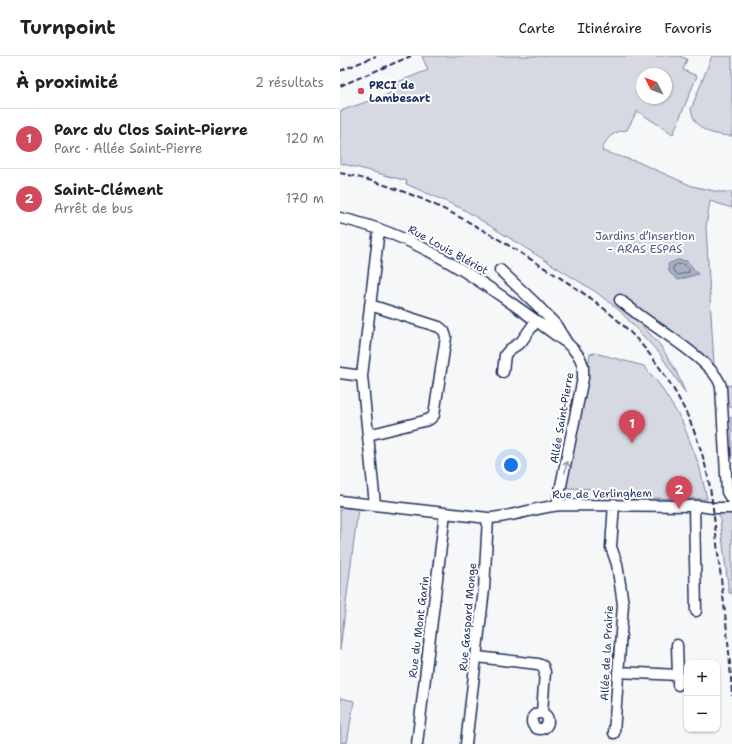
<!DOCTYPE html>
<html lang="fr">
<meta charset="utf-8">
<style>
body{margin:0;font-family:"Shantell Sans",sans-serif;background:#f6f6f6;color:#222}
.controls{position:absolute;right:12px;bottom:12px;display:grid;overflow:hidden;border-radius:8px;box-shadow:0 1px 3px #0004}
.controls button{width:36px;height:36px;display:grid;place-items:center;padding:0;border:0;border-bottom:1px solid #e0e0e0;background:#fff;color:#222;font:20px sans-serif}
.compass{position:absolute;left:296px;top:12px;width:36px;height:36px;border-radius:50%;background:#fff;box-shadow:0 1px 3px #0004;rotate:312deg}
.you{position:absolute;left:171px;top:409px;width:14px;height:14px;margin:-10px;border:3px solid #fff;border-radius:50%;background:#1a73e8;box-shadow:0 0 0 6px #1a73e833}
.badge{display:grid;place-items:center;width:26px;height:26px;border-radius:50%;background:#d1495b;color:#fff;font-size:13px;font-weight:700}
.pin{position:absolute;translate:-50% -33px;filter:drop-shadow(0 1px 2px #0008)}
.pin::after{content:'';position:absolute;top:21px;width:14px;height:12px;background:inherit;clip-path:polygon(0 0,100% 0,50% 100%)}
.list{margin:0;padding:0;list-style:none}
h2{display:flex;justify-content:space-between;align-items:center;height:52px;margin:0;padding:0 16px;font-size:17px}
h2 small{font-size:13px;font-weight:400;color:#767676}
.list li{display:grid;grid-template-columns:26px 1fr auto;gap:12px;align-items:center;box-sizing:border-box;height:60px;padding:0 16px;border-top:1px solid #e0e0e0}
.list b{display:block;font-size:15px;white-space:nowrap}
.list p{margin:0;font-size:13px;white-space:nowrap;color:#767676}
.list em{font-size:13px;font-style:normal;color:#767676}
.map{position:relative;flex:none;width:392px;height:688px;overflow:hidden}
header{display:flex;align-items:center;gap:24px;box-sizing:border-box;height:56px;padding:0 20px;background:#fff;border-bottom:1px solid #e0e0e0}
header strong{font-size:19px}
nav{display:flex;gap:22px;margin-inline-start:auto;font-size:14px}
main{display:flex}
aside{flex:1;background:#fff}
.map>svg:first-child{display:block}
.green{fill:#d6d9e2;stroke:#7884a0;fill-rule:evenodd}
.water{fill:#a9b0c1;stroke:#707c99}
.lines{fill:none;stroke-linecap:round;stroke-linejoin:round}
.shore{stroke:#546386;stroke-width:1}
.minor-casing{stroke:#1b2f5e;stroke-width:13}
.minor{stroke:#fff;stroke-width:10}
.rail{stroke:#1b2f5e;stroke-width:2;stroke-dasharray:6 3;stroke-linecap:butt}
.oneway{stroke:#8d97ae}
.poi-dot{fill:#d1495b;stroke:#fff;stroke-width:1.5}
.labels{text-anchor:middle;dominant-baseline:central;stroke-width:4;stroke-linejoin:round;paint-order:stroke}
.poi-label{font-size:11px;font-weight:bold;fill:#1b2f5e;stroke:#fff;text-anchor:start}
.park-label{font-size:11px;fill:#4a5a7f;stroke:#fff}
.street-label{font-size:11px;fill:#1b2f5e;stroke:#fff}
</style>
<header>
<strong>Turnpoint</strong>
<nav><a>Carte</a><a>Itinéraire</a><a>Favoris</a></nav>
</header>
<main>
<aside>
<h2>À proximité<small>2 résultats</small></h2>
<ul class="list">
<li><span class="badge">1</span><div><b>Parc du Clos Saint-Pierre</b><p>Parc · Allée Saint-Pierre</p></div><em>120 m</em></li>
<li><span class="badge">2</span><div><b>Saint-Clément</b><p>Arrêt de bus</p></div><em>170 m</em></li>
</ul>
</aside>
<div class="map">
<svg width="392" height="688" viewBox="0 0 392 688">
<rect width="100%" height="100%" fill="#f6f7f9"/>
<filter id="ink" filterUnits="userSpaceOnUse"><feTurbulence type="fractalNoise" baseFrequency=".025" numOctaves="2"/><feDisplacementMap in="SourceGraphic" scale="8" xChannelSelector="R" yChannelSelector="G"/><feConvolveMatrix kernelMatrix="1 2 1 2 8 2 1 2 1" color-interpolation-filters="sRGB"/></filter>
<g filter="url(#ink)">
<!-- green -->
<path class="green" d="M 82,0 L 339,0 L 347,3 L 343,14 L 357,20 L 333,78 L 297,55 L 287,74 C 274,75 265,82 262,95 L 298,106 L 352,130 L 379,136 L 392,136 L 392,152 L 370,145 L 366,171 L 374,309 L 328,272 L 298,254 L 297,264 L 320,289 L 336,315 L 346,338 L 320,298 L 279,254 L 256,236 L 123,153 L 66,128 L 67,125 L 0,107 L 0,55 L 49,38 L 58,26 L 88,14 ZM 302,18 L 326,18 L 326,42 L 302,42 Z
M 372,0 L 392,0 L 392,80 C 372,79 355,75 351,53 Z
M 255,297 L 304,310 L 319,328 L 342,365 L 359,409 L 367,443 L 254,441 L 255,433 L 226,432 L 250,298 Z
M 384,328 L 392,330 L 392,352 L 384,347 Z
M 392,361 L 392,400 L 388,400 L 386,364 Z
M 0,451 L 18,453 L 0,594 Z
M 379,456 L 392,456 L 392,537 L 389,537 Z
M 0,642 L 14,645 L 7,687 L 2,686 L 1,688 Z"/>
<!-- water -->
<path class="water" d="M 337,204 L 347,205 L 358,218 L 338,224 L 329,216 L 328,208 Z"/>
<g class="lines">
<!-- shore -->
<path class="shore" d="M 338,208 L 345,209 L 349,214 L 349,216 L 338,219 L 333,214 L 333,211 Z"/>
<!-- minor casing -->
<g class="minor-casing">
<path id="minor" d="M 0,162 C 85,180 155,235 224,285
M 160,214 L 195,247 L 216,269 L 227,287 L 234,294 L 240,302 L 243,310 L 243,322 L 217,449
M 280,244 C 287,250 295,256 302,261 C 321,275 377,309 381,331 L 387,436 L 392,444
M 163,316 L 165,299 L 169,294 L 181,286 L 196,265
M 0,317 L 22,320
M 28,379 L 84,365 L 90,363 L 94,359 L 106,281 L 104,275 L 99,271 L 30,249
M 0,445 L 148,462 C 175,461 198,450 224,449 L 359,450 L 373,452 L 392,452
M 274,448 L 271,491 L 277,508 L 283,548 L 274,677
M 35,449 L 22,320 L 39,173
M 354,450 L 356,555
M 137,601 L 198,608 L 203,610 L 205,616 L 202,657
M 278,616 L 338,619 L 337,589
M 338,619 L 338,629
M192 665a8 8 0 1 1 16 0a8 8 0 1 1-16 0Z
M 77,688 L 105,457
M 126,688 L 144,533 L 148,462"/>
</g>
<!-- minor -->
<use href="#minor" class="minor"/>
<!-- rail -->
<path class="rail" d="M 0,15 L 36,0
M 0,30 L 71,0
M 0,117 C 71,132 126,162 187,201 C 222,223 258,244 287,273 C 327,313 356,365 368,421 C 374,451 376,483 380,514 C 385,556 390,598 392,640"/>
</g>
<!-- one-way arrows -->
<defs><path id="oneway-shaft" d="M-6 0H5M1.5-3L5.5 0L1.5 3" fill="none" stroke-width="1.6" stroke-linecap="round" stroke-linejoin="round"/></defs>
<use class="oneway" href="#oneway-shaft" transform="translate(226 411) rotate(-79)"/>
</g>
<!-- markers -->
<circle class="poi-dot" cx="21" cy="35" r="4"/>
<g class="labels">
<!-- poi labels -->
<g class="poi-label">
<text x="29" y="29">PRCI de<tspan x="29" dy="13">Lambesart</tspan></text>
</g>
<!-- park labels -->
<g class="park-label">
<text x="305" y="180">Jardins d’insertion<tspan x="305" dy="13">- ARAS ESPAS</tspan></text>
</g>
<!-- street labels -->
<g class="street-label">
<text transform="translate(108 194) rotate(29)">Rue Louis Blériot</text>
<text transform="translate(222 362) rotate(-80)">Allée Saint-Pierre</text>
<text transform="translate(262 438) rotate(-1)">Rue de Verlinghem</text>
<text transform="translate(128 561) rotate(-85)">Rue Gaspard Monge</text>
<text transform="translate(79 571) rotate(-83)">Rue du Mont Garin</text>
<text transform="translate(267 597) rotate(-87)">Allée de la Prairie</text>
</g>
</g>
</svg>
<div class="controls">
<button>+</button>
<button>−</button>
</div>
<svg class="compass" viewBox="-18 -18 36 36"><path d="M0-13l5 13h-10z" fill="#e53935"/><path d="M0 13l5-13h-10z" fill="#767676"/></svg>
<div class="you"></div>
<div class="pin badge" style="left:292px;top:387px">1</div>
<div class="pin badge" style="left:339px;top:453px">2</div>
</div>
</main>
